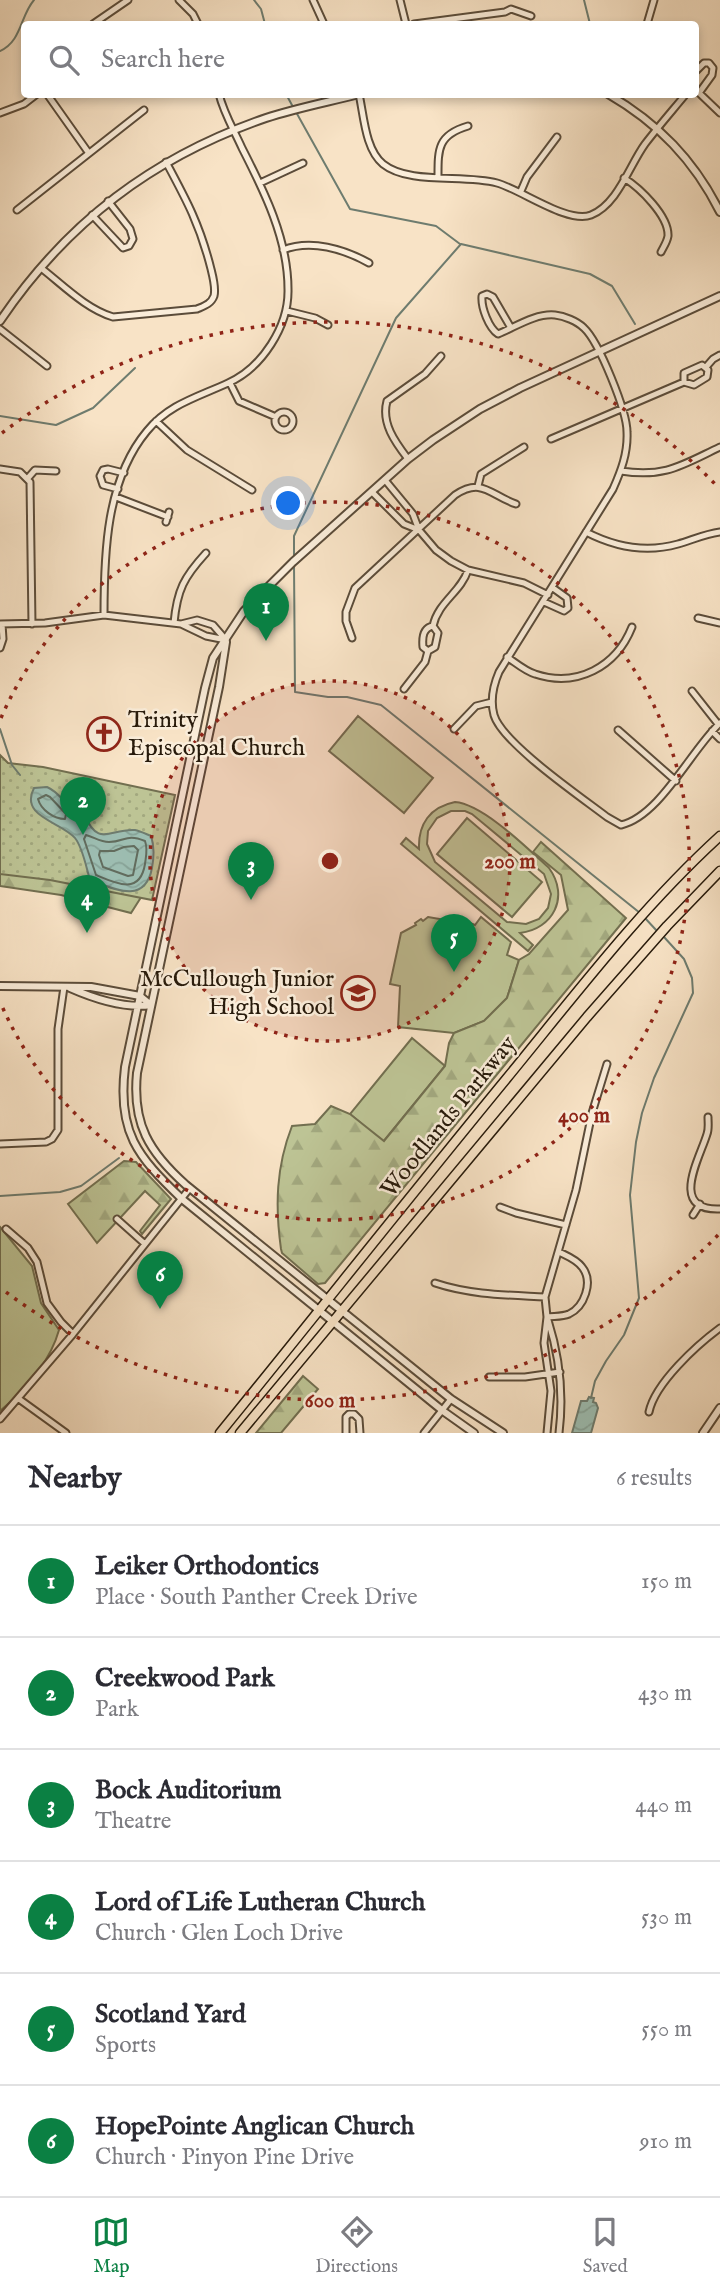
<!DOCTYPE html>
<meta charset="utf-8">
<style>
body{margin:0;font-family:"IM FELL English",serif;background:#f7f7f7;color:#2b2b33}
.you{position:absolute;left:289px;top:504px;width:24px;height:24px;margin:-18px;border:5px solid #fff;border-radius:50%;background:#1a73e8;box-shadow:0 0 0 10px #1a73e833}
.badge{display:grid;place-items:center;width:46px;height:46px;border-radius:50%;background:#0b8043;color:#fff;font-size:23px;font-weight:700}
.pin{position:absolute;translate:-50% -58px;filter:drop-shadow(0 2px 4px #0008)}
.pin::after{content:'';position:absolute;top:37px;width:24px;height:21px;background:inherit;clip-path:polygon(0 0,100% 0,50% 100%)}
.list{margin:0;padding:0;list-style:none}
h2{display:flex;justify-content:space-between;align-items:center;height:91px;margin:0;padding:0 28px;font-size:30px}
h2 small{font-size:23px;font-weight:400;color:#7c7c81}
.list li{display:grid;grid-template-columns:46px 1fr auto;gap:21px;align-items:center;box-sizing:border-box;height:112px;padding:0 28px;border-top:2px solid #e1e1e2}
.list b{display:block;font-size:26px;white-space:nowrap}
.list p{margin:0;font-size:23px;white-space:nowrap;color:#7c7c81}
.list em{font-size:23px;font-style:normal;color:#7c7c81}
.icon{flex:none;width:38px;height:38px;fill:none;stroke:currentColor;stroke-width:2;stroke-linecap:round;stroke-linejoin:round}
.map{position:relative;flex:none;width:720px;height:1433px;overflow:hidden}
.search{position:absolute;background:#fff;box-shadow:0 4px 10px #0003;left:21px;right:21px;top:21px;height:77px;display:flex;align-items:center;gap:18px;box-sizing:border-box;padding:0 24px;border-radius:7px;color:#7c7c81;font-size:26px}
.sheet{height:763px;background:#fff}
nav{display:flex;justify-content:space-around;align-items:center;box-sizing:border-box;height:98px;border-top:2px solid #e1e1e2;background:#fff;font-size:19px;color:#7c7c81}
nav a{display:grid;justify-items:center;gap:4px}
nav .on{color:#0b8043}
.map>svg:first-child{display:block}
.grass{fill:#bdc495;stroke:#726f50;stroke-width:2;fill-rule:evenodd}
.forest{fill:url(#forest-firs);stroke:#726f50;stroke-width:2}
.park{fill:url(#park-dots);stroke:#726f50;stroke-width:2}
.water{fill:url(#water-waves);stroke:#6e7c6f;stroke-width:2}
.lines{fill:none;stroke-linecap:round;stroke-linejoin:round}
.shore{stroke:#626c5e;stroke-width:2}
.stream{stroke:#6e7c6f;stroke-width:2}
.minor-casing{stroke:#5b4c3a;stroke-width:9}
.tertiary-casing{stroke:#5b4c3a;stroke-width:10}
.primary-casing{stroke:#271a0b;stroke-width:11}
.minor{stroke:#faedda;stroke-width:5}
.tertiary{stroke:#faedda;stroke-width:6}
.primary{stroke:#f8e3c6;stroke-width:8}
.ring{fill:none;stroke:#8f2418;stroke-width:3.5;stroke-dasharray:3.5 7}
.labels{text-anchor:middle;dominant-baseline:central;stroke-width:5;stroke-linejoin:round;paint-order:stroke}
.poi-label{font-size:24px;fill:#271a0b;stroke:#faedda;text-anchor:start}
.street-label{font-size:24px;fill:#271a0b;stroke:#faedda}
.centre{fill:#8f2418;stroke:#faedda;stroke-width:3.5}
.ring-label{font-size:21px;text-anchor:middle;font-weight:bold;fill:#8f2418;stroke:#faedda;stroke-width:5;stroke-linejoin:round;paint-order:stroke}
</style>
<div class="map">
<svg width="720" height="1433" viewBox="0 0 720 1433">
<defs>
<pattern id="forest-firs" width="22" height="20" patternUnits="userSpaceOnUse" patternTransform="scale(1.75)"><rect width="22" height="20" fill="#bdc495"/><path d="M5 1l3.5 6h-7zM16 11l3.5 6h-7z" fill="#a2a87f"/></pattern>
<pattern id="park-dots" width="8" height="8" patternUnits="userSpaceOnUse" patternTransform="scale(1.75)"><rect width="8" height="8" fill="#bdc495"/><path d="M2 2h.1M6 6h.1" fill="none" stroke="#a2a87f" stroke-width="1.8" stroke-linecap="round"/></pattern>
<pattern id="water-waves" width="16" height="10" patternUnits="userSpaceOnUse" patternTransform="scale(1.75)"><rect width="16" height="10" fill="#9dbeb2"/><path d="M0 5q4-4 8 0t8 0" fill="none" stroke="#87a398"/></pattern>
</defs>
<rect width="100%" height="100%" fill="#f8e3c6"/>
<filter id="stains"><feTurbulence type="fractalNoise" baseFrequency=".00286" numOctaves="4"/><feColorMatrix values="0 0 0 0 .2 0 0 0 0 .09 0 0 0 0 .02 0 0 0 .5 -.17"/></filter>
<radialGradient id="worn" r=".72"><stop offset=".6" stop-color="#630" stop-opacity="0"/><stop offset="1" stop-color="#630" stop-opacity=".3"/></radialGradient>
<!-- grass -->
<path class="grass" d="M 358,716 L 433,778 L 404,813 L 329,751 Z
M 455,802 C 483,804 528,849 549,868 C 570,897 553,929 520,933 L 533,945 L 528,951 L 401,844 L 406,838 L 419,849 C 418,824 430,807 455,802 ZM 451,811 L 465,811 L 472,814 L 544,874 L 551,894 L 548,908 L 539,919 L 526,924 L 507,922 L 435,862 L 427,844 L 428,831 L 437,818 Z
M 467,818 L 542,882 L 512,917 L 437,854 Z
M 428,917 L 440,919 L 440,925 L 463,920 L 475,925 L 481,917 L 511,942 L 507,955 L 519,960 L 507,998 L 484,1021 L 454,1033 L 398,1027 L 400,986 L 390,984 L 401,933 L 416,925 L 415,923 L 421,919 L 423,921 Z
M 412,1038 L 445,1066 L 383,1142 L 350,1114 Z
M 0,1227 L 32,1266 L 41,1303 L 59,1330 C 50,1362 25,1390 0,1411 Z"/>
<!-- forest -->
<path class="forest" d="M 541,842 L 626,918 L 325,1283 L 318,1284 L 282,1253 L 281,1249 C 275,1206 276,1167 292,1126 L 315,1124 L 331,1106 L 350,1114 L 384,1141 L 445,1066 L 449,1043 L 454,1033 L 484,1021 L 507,998 L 519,960 L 529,954 L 568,910 L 561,875 L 533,852 Z
M 0,866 L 145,891 L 131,913 L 61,895 L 0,886 Z
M 124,1161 L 136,1162 L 171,1199 L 142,1234 L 140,1231 L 160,1205 L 145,1191 L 97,1243 L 68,1204 Z
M 303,1376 L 318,1389 L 281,1433 L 256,1433 Z"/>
<!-- park -->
<path class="park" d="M 0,755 L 8,763 L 43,767 L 175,795 L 152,900 L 50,880 L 0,874 Z"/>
<!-- water -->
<path class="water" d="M 78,781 L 86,782 L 85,791 L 96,794 L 93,806 L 73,802 Z
M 47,787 C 63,794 64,808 84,814 C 99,849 110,828 135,830 C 140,831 146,834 151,836 C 155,847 154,857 152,868 C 145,905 114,889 90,880 C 86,867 83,848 75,838 C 62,822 19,817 34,788 Z
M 589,1397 L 594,1398 L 593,1402 L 596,1403 L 598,1408 L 591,1433 L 572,1433 L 581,1401 L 587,1401 Z"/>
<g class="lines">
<!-- shore -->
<path class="shore" d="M 46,795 L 50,797 L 66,814 L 65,819 C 54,819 41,810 38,799 Z
M 86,835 C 94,837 100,842 109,842 C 125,842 126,833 145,841 C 148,849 146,856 145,864 C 140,895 117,884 96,875 L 84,839 Z
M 134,846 L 138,850 L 133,875 L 128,876 L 103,867 L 99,855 L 100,851 L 114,851 L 124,847 Z"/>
<!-- stream -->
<path class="stream" d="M 254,0 L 261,9 L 265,24
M 584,0 L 590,24
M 0,51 C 22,41 20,16 34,0
M 286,94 L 293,107
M 296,112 L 350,209 L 436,226 L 460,244
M 0,416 L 56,425 L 93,408 L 135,368
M 294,558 L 294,536 L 396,318 L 461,244 L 590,274 L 612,286 L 635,324
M 294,564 L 295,692 L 328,697 L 347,697 L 381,705 L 640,913
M 0,729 L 12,765 L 20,775
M 644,917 L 657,931
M 0,1196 L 60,1192 L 81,1186 L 119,1158
M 591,1398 L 595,1381 L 606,1361 L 624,1335 L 639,1298 L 630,1195 L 636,1142 L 642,1113 L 654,1078 L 693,993 L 692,978 L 684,959 L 664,937"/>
<!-- minor casing -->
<g class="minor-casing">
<path id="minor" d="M 179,0 L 193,14 L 198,24
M 313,0 L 324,24
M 400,0 L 406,24
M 93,24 L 128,0
M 414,24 L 505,12 L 511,9 L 531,16
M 647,24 L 654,0
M 696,71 L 704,63 L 709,63 L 713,68 L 712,75 L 699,93
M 696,90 L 720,113
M 47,94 L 88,152
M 359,94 C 364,116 365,149 383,164 C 409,185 464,174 497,183 C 522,190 568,224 591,215 C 618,204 629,166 645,144 C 658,127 672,111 686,94
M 0,113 L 24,104 L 37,94
M 438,178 C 438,150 437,135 468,126
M 624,178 C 640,188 669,216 668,236 C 667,242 664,246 661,252
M 260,183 L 303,163
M 521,191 L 527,177 L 557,137
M 17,210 L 144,110
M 92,215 L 123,248 L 129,246 L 133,239 L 130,229 L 108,201
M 283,250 C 311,239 344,249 369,263
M 41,268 C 63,285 86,309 113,317 L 197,309 C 204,306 211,304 214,296 C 216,288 213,277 211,269 C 200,225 187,201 166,162
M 287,311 L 315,318 L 328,325
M 511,328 L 493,297 L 487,294 L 482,296 C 481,308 489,328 498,334 C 515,327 536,313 555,315 C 564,316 577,321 584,328 C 599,342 627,411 627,432 C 628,453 621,471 613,489 L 499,672 C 493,686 490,700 494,715 C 502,743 581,797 607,817 L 621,825 C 660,816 691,750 720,723
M 0,329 L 47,366
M 706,367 L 713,359 L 720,355
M 230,383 L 239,401 L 276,417
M275 421a9 9 0 1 1 18 0a9 9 0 1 1-18 0Z
M 156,421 L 187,450 L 252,490
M 551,439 L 684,382 L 694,385 L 707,377 L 708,370 L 702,365 L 684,373 L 684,382
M 408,459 C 395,442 381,423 387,401 L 425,374 L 441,356
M 0,469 L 20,472 L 30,482 L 32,624
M 621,471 C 665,478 682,465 720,447
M 28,478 L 35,470 L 56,471
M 385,480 L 413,514 L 419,530 L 436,550 L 451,561 L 468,570 L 524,583 L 548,595
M 478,486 L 481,474 L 524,447
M 118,489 L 103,485 L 100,476 L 103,470 L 108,469 L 124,473
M 372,492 L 404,524 L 419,530
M 116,497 L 168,517
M 166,522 L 169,512
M 586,532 C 615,547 646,553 678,544 C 692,540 705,534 720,532
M 544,602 L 564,611 L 568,608 L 567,598 L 553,588
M 104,615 C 104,554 106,480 147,431 C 169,404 198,397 228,383 C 262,368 289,326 288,289 C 288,239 264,191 242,148 C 234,130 224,114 219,94
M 698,618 L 720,623
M 174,623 C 177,590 184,577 206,553
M 0,624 L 45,623 L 104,615 L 181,624 L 197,620 L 213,625 L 226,640
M 181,624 L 206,636 L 226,640
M 433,626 C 438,602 461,592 468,570
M 352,638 L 346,621 L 346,612 L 355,588 L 455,495 C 482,477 490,495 516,504
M 0,648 L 3,639 L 2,624
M 507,657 C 516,663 525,671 535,674 C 577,688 616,667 632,627
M 404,689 L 425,662 L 428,651 L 435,647 L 438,633 L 433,626 C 423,628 422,637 423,647 L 428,651
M 692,691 L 718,724
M 454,729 L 476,706 L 492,702
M 618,730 L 676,781
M 712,731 L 720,739
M 708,1117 C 708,1123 709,1129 707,1134 C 700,1158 668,1211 720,1209
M 0,1144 L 46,1142 L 52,1139 L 58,1130 L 58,1029 L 64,987
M 500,1207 L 516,1213 L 566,1225
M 693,1215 L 700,1204
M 117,1219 L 145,1244
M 6,1229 L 28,1248 L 37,1262 L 47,1303 L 61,1322 L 73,1334
M 435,1283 C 471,1295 508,1295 545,1297
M 547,1317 C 554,1316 562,1317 569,1314 C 584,1307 594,1282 582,1267 C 576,1259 567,1256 559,1252
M 548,1320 C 560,1358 564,1393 559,1433
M 489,1377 L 525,1377 L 560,1372
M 19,1399 L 66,1433
M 649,1412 C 655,1383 697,1345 720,1328
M 0,1419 L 73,1334 L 190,1188
M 346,1433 L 346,1417 L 349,1414 L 354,1414 L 359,1419 L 360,1433
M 424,1433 L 451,1399
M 547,1433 L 551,1391 L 544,1343 L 547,1317 L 545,1297 L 576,1190 L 592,1113 L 607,1064"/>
</g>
<!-- tertiary casing -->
<g class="tertiary-casing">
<path id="tertiary" d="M 608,94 C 658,123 694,160 720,212
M 0,321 C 67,222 153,157 266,118 C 296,108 328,102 359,94
M 226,642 L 219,687 L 137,1073 C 132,1124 149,1152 186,1185 L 451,1399 L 503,1433
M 0,986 L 91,987 L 140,996 L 151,1005
M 70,988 C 95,999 124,1009 151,1005
M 474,1433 L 443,1411 L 182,1199 C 137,1156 117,1132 125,1067 L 205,688 L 213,658 L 244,611 L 293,562 L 408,459 L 433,440 L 480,409 L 520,388 L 720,296
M 703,1433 L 720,1408"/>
</g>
<!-- primary casing -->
<g class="primary-casing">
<path id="primary" d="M 220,1433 C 316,1315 410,1196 507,1078 C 575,995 640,909 720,836
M 240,1433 L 587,1017 L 667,926 L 720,871"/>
</g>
<!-- minor -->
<use href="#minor" class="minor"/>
<!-- tertiary -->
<use href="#tertiary" class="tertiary"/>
<!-- primary -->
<use href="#primary" class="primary"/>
</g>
<!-- distance rings -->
<circle cx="330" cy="861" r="180" fill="#8f2418" fill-opacity=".12"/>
<g class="ring">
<circle cx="330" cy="861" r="180"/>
<path d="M1 718A359 359 0 1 1 1 1004"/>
<path d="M718 1235A539 539 0 0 1 2 1289M2 433A539 539 0 0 1 718 487"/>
</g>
<!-- icons -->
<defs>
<g id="church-ring" transform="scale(1.75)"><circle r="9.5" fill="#faedda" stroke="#8f2418" stroke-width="1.5"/><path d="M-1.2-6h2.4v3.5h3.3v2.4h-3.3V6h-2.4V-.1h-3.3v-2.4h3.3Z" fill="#8f2418"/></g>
<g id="school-ring" transform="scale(1.75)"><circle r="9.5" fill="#faedda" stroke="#8f2418" stroke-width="1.5"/><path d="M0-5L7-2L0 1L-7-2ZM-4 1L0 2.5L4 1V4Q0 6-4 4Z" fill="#8f2418"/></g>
</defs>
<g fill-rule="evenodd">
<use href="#church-ring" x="104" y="734"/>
<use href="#school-ring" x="358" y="993"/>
</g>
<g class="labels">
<!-- poi labels -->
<g class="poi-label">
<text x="128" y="720">Trinity<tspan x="128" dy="28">Episcopal Church</tspan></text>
<text x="334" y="979" text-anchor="end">McCullough Junior<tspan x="334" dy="28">High School</tspan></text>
</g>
<!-- street labels -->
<g class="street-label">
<text transform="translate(449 1117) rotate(-51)">Woodlands Parkway</text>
</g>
</g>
<circle cx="330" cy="861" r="10" class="centre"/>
<g class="ring-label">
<text x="510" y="868">200 m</text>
<text x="584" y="1122">400 m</text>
<text x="330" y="1407">600 m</text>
</g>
<rect width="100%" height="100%" filter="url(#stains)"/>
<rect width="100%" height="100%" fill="url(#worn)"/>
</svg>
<div class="you"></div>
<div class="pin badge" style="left:266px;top:641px">1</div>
<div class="pin badge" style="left:83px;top:835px">2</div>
<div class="pin badge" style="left:251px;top:900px">3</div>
<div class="pin badge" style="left:87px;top:933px">4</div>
<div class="pin badge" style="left:454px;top:972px">5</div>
<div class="pin badge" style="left:160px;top:1309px">6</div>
<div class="search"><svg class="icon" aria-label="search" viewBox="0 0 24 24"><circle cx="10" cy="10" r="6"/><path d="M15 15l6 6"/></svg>Search here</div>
</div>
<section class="sheet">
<h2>Nearby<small>6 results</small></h2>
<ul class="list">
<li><span class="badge">1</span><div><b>Leiker Orthodontics</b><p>Place · South Panther Creek Drive</p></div><em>150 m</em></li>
<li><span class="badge">2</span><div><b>Creekwood Park</b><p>Park</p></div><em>430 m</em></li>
<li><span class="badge">3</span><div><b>Bock Auditorium</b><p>Theatre</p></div><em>440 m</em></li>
<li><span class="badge">4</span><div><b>Lord of Life Lutheran Church</b><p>Church · Glen Loch Drive</p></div><em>530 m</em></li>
<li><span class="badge">5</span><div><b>Scotland Yard</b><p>Sports</p></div><em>550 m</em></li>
<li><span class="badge">6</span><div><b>HopePointe Anglican Church</b><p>Church · Pinyon Pine Drive</p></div><em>910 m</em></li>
</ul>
</section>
<nav>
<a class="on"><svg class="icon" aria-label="map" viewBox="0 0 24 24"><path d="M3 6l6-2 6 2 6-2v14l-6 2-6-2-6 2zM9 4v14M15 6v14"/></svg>Map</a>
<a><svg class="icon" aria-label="directions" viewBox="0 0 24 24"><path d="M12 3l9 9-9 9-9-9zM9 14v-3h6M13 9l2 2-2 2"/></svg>Directions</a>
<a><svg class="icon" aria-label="saved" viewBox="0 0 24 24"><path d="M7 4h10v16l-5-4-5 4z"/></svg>Saved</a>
</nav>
